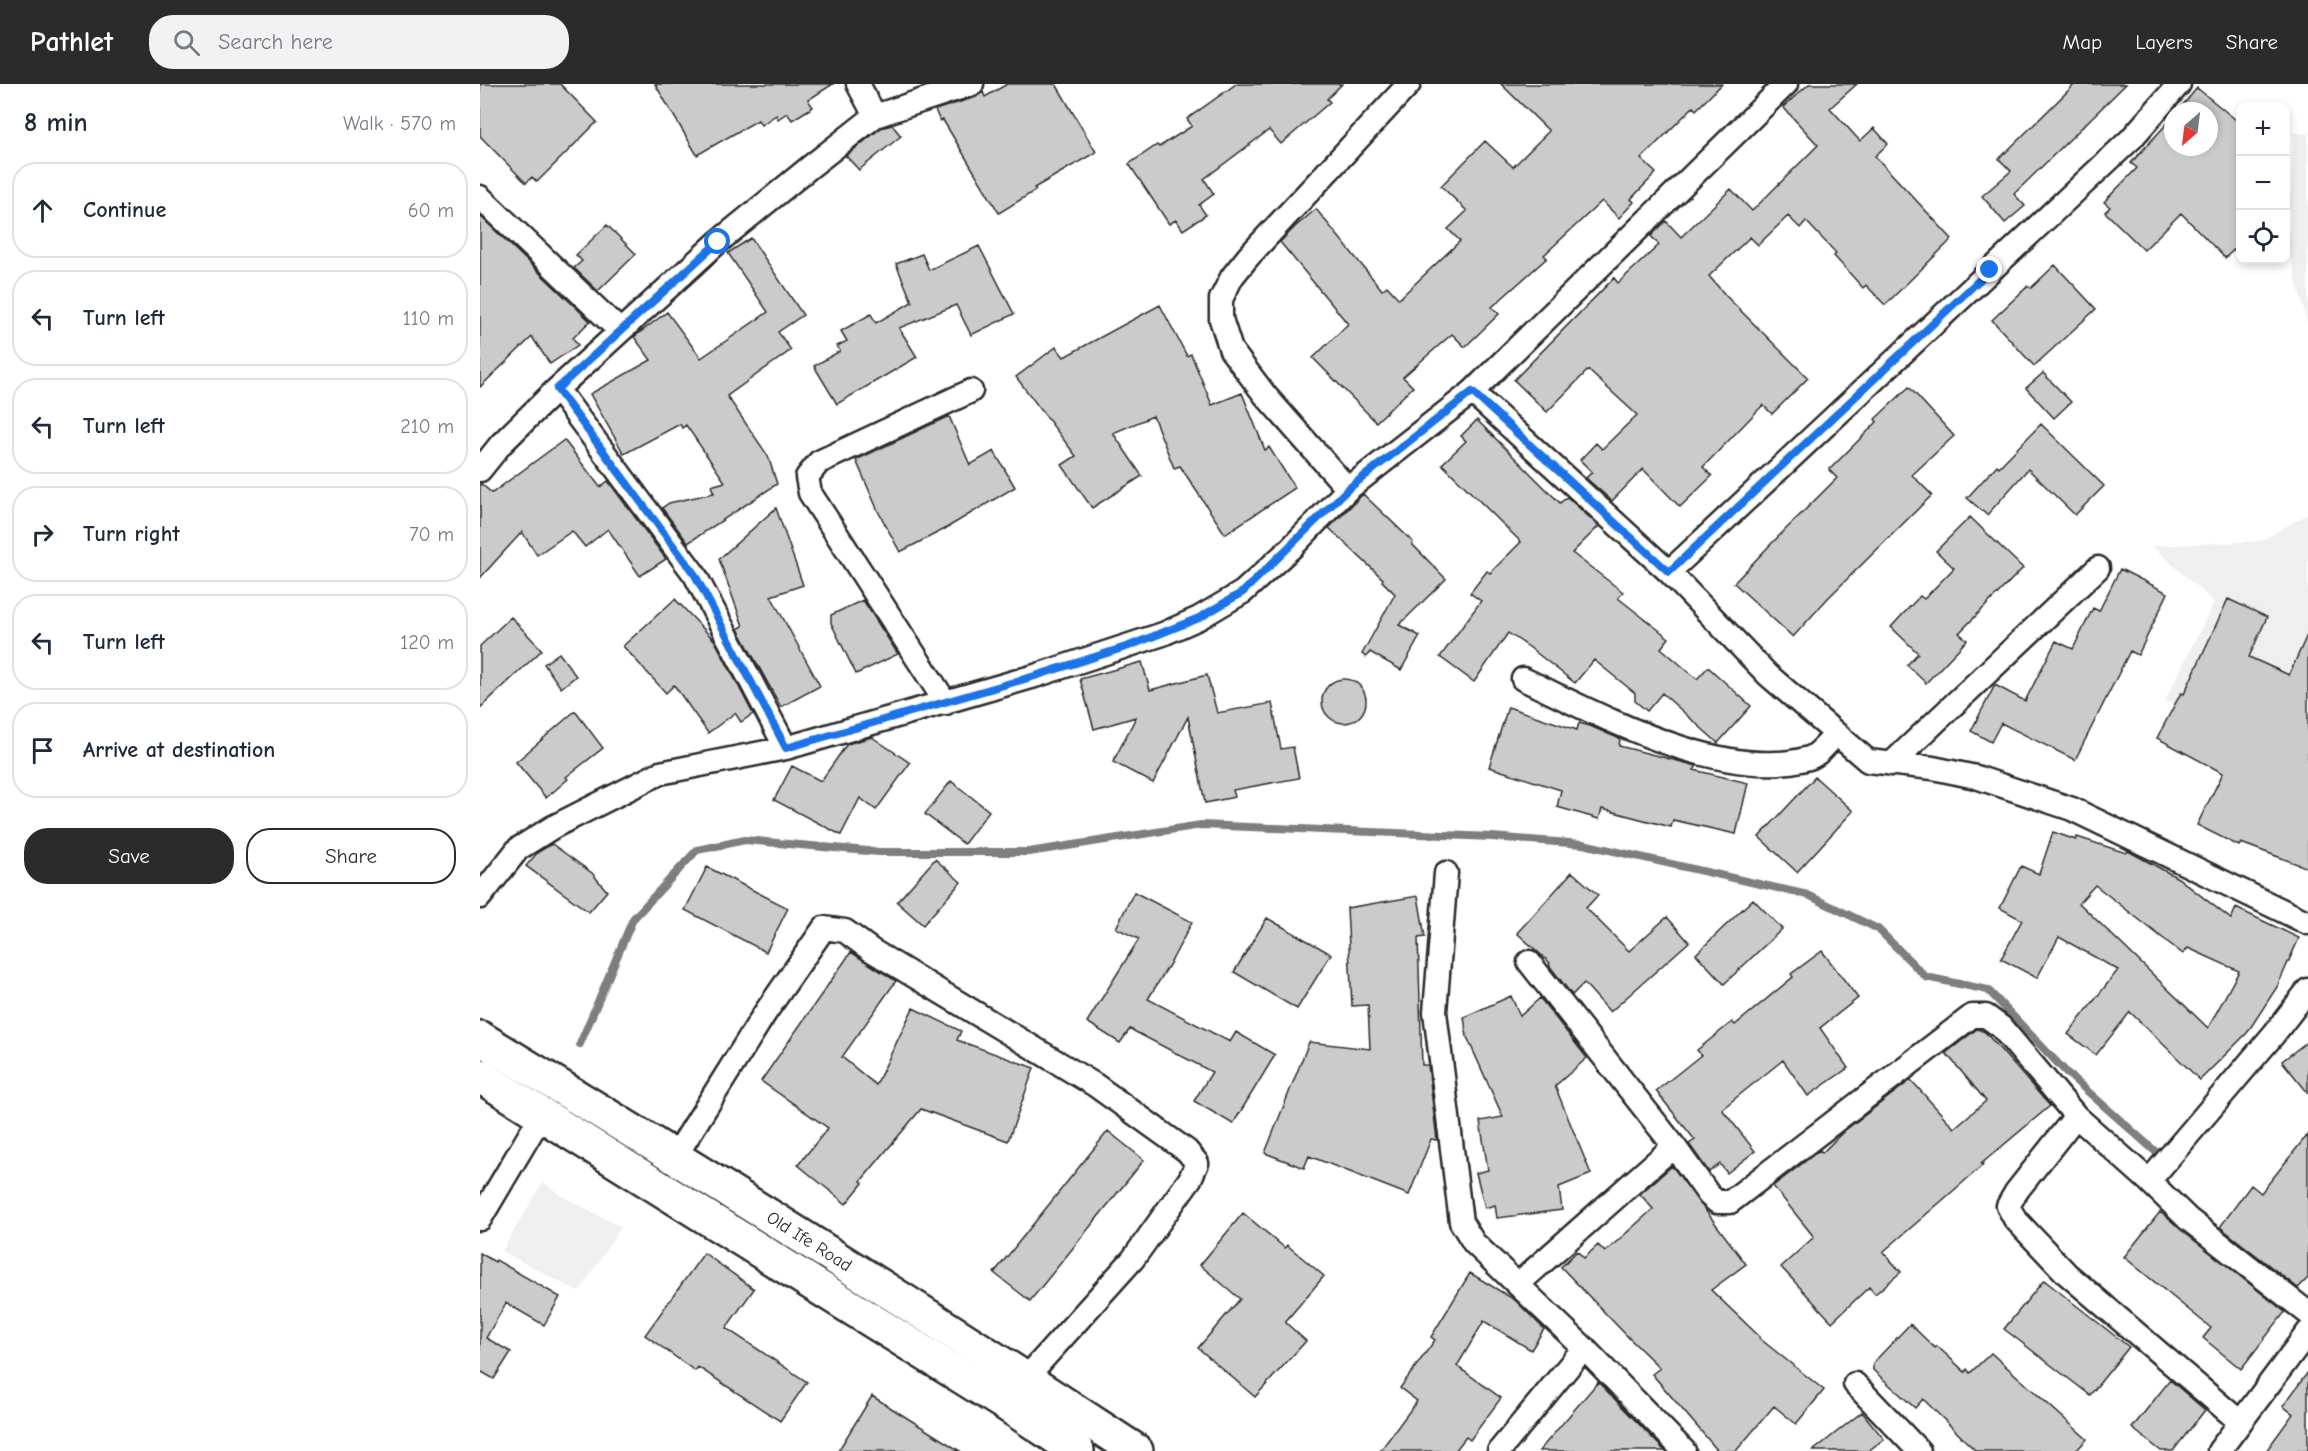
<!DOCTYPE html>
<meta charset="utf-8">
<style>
body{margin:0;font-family:"Comic Neue",sans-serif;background:#f2f2f3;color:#1f2937}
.controls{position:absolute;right:18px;top:18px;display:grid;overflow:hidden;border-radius:12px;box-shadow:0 3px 9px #0003}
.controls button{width:54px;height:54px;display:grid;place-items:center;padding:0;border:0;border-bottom:2px solid #e0e1e3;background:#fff;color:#1f2937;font:30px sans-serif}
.compass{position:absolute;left:1684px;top:18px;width:54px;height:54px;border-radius:50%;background:#fff;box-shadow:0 3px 9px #0003;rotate:208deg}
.stop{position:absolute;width:18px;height:18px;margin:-14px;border:4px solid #1a73e8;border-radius:50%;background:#fff}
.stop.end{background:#1a73e8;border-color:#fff;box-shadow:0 2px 6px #0008}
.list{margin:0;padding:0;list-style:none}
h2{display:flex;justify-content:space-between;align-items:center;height:78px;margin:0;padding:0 24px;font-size:26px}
h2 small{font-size:20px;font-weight:400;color:#747a83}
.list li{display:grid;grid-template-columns:39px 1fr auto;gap:18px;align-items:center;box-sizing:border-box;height:96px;margin:0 12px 12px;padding:0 12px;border:2px solid #e0e1e3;border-radius:24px}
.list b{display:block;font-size:22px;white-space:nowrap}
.list em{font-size:20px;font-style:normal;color:#747a83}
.actions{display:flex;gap:12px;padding:18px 24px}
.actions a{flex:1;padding:14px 0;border:2px solid #2b2b2b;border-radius:24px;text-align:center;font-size:21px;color:#2b2b2b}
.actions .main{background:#2b2b2b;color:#fff}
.icon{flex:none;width:33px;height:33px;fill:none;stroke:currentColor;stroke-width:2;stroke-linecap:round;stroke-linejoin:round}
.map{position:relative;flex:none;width:1828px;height:1367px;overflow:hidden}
header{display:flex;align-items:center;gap:36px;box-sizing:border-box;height:84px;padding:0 30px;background:#2b2b2b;color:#fff}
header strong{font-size:28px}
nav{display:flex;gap:33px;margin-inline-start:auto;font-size:21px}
.search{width:420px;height:54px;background:#f2f2f3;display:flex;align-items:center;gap:15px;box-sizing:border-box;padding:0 21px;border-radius:24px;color:#747a83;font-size:22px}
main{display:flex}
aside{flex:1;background:#fff}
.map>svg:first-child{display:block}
.built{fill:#efefef}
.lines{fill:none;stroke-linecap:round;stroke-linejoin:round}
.stream{stroke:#7e7e7e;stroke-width:8}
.building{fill:#cbcbcb;stroke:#2b2b2b;stroke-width:1.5;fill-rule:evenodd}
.street-casing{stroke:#2b2b2b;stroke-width:27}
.primary-casing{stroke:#2b2b2b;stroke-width:38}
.street{stroke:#fff;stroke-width:22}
.primary{stroke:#fff;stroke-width:33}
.route{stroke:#1a73e8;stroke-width:8}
.labels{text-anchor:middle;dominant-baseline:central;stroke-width:6;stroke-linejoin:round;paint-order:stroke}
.street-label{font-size:18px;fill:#2b2b2b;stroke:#fff}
</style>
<header>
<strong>Pathlet</strong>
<div class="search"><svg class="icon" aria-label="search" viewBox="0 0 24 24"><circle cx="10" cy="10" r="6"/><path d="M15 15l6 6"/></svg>Search here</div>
<nav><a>Map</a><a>Layers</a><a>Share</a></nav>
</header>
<main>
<aside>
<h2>8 min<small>Walk · 570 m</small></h2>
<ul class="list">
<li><svg class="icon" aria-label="ahead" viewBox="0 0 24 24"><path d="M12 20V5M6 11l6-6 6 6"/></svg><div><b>Continue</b></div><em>60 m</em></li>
<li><svg class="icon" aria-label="left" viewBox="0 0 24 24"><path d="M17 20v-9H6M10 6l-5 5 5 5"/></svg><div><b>Turn left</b></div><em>110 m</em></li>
<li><svg class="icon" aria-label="left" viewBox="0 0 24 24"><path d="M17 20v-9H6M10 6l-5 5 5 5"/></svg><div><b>Turn left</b></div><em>210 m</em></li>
<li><svg class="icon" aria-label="right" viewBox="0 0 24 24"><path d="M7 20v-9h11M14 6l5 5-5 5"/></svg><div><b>Turn right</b></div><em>70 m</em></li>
<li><svg class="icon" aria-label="left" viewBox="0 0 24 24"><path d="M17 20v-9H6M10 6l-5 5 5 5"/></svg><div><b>Turn left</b></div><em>120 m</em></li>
<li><svg class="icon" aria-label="arrive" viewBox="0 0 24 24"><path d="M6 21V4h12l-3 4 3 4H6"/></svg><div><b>Arrive at destination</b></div></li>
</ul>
<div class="actions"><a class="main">Save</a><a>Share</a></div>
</aside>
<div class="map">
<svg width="1828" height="1367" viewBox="0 0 1828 1367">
<rect width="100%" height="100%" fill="#fff"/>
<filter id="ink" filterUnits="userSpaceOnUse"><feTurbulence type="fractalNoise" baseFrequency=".0167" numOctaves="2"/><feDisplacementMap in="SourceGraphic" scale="12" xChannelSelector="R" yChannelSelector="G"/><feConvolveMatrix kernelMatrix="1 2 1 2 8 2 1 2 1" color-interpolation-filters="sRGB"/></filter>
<g filter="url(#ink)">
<!-- built -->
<path class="built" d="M 1814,48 L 1828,50 L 1828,241 L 1808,164 Z
M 1828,430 L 1828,679 L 1685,617 L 1734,518 L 1672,462 L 1781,457 Z
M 63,1098 L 82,1112 L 141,1143 L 99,1208 L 22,1167 Z"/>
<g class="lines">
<!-- stream -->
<path class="stream" d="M 100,960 L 153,835 L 217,766 L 265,756 L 399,768 L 549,768 L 721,741 L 1012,753 L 1103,760 L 1328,811 L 1398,845 L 1446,893 L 1508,906 L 1587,989 L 1685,1076"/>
</g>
<!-- building -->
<path class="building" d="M 0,0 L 80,0 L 117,38 L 57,98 L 52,93 L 46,99 L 0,52 Z
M 175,0 L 353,0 L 328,16 L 333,23 L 312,36 L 307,29 L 298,35 L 296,31 L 281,41 L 278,36 L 217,71 Z
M 527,0 L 576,0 L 616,68 L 554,104 L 556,106 L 519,129 L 463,36 L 460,37 L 455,26 L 496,13 L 503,8 L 505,13 Z
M 756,0 L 862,0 L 847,15 L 850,18 L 801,60 L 789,46 L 724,95 L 734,110 L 719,121 L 726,131 L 703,146 L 696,136 L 689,140 L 649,80 L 677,61 L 679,63 L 712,42 L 707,35 Z
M 1021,0 L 1242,0 L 1216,26 L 1213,23 L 1161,75 L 1176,89 L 1151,115 L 1154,118 L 1139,134 L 1122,117 L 1064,171 L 1067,174 L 1012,223 L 1019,230 L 985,263 L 972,250 L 923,293 L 933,303 L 896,338 L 833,274 L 868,240 L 800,158 L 816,142 L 836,125 L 902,206 L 907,202 L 919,215 L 980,157 L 968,145 L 987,127 L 961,102 L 1005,57 L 1033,83 L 1069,47 Z
M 1329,0 L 1377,0 L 1350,24 L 1380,57 L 1394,44 L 1408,60 L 1395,72 L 1472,155 L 1405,221 L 1386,201 L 1383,204 L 1354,172 L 1356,169 L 1326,137 L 1320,144 L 1308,132 L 1278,161 L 1270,153 L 1229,192 L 1247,213 L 1328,294 L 1292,330 L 1283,321 L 1223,383 L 1232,392 L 1200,423 L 1163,385 L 1132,417 L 1106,394 L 1112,388 L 1100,376 L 1116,359 L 1122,365 L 1157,331 L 1108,286 L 1067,328 L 1034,296 L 1134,194 L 1138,199 L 1179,161 L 1171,152 L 1186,137 L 1201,153 L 1251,105 L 1272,127 L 1338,61 L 1303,23 Z
M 1595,0 L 1646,0 L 1534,110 L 1545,122 L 1525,139 L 1502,112 L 1531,87 L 1519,75 Z
M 1717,4 L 1761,40 L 1761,159 L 1745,174 L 1701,129 L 1664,166 L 1625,128 L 1630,123 L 1624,118 L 1657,84 L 1651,79 L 1693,33 L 1693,63 L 1729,63 L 1729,27 L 1698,27 Z
M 412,41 L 421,52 L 379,86 L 366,72 L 401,44 Z
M 0,132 L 110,237 L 93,254 L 98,261 L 70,280 L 52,253 L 0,303 Z
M 127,141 L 156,170 L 118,207 L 94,184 L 102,177 L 96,171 Z
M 271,154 L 323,231 L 298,248 L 311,266 L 247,312 L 288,372 L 297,400 L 208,459 L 182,424 L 189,419 L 234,409 L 231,402 L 245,398 L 206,341 L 202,344 L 200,340 L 144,370 L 110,310 L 171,276 L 154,253 L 187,228 L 221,274 L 288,228 L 248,169 Z
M 499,162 L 534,230 L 491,251 L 476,221 L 419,244 L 437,273 L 357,320 L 334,282 L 360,267 L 357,262 L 367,257 L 361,247 L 391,230 L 396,239 L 432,218 L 416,180 L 442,170 L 449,186 Z
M 1575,181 L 1616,225 L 1554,282 L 1512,236 L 1548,202 L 1551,204 Z
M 680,221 L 707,272 L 711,270 L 732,321 L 762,309 L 785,366 L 789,363 L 815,404 L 745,450 L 700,382 L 694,384 L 673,332 L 633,349 L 662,392 L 612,424 L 582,381 L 596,372 L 536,293 L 576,263 L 584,273 Z
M 1563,289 L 1591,318 L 1574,334 L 1546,304 Z
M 1429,303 L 1474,352 L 1432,391 L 1452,411 L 1348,514 L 1313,553 L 1254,499 L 1290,461 L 1357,394 L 1349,386 L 1397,338 L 1395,335 Z
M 469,332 L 490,381 L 514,367 L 535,403 L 463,446 L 420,468 L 398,427 L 376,376 Z
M 997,336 L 1080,419 L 1087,413 L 1119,442 L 1092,469 L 1143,508 L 1138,514 L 1189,554 L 1181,564 L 1217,595 L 1228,583 L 1271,622 L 1238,659 L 1182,609 L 1167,627 L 1155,617 L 1155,609 L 1114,576 L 1095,599 L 1049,563 L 1028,549 L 994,598 L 960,573 L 1001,517 L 990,509 L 1007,487 L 1010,489 L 1041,458 L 962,380 L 986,357 L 981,352 Z
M 1561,340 L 1624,402 L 1595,431 L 1548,385 L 1507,431 L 1487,414 L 1517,381 L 1519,383 Z
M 84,356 L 120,403 L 128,397 L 186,475 L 160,492 L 128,445 L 105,463 L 92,447 L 57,471 L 42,448 L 0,494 L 0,399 L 12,409 Z
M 883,410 L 933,458 L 932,460 L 966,495 L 919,541 L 940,552 L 921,586 L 890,568 L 886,573 L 882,570 L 915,510 L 902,497 L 903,495 L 849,444 Z
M 296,424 L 323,501 L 291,512 L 340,602 L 301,623 L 258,545 L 263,542 L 239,475 Z
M 1490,433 L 1543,484 L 1479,549 L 1487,556 L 1446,599 L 1427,581 L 1438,569 L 1411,543 L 1440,512 L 1444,515 L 1474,484 L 1456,467 Z
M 1640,485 L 1688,509 L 1658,571 L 1650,567 L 1595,676 L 1521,639 L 1511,658 L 1491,647 L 1515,601 L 1545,617 L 1576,557 L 1593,565 L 1613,524 L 1619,527 Z
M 195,515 L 235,557 L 273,630 L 261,638 L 255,629 L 228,649 L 194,601 L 186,609 L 143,562 Z
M 1748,515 L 1787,533 L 1769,573 L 1809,591 L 1828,549 L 1828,784 L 1761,759 L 1759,762 L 1717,741 L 1743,689 L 1677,654 L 1701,609 L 1704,610 Z
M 383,516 L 418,570 L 376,590 L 351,539 L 351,531 Z
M 31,533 L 62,566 L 0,624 L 0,562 Z
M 79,569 L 96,592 L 81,604 L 64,580 Z
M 662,578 L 670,606 L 727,591 L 737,629 L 792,619 L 801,665 L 813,663 L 819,694 L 753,706 L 755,713 L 725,719 L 708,633 L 673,699 L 633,678 L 656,633 L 614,645 L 600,595 Z
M842 617a22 22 0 1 1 44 0a22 22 0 1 1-44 0Z
M 1028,623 L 1097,646 L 1099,639 L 1110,642 L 1140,655 L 1139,662 L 1217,682 L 1214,686 L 1268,699 L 1256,750 L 1193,736 L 1191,743 L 1122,725 L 1119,735 L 1077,723 L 1081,706 L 1009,683 Z
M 95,627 L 123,664 L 86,693 L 88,695 L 66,714 L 36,678 Z
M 392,653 L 430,679 L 396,726 L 380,714 L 361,751 L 294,716 L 312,682 L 341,697 L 367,660 Z
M 1335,693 L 1373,727 L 1317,788 L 1279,753 Z
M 471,697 L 509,727 L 484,760 L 445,730 Z
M 1573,748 L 1596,756 L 1597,753 L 1646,769 L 1648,767 L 1698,794 L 1751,835 L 1756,824 L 1819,854 L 1797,903 L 1767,949 L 1720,996 L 1650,928 L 1616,971 L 1588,950 L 1638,886 L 1579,853 L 1557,894 L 1521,875 L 1542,836 L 1520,824 L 1541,782 L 1559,790 ZM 1615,801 L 1703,870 L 1708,864 L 1759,887 L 1728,944 L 1599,819 Z
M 72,760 L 112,789 L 127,807 L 109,828 L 46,782 L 58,768 Z
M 455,775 L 481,798 L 443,841 L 417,818 Z
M 227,783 L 308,824 L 286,868 L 205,826 Z
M 1092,788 L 1118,811 L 1106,824 L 1149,867 L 1187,833 L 1209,858 L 1130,928 L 1104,899 L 1092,911 L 1069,881 L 1070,879 L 1037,849 Z
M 654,808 L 712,838 L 691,878 L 668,915 L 750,958 L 756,948 L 795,971 L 753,1040 L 714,1017 L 732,988 L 650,945 L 640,959 L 607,938 L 659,855 L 636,844 Z
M 938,812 L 945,853 L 938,854 L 942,981 L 948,981 L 957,1056 L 951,1055 L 929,1111 L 829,1072 L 824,1084 L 785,1069 L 829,958 L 890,965 L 888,921 L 872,922 L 867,824 Z
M 1273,815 L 1302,845 L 1244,900 L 1216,870 Z
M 787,834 L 851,870 L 817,925 L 754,888 Z
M 1342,867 L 1378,914 L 1340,944 L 1368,984 L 1328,1012 L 1303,976 L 1242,1025 L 1275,1067 L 1247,1089 L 1240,1080 L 1229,1088 L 1209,1060 L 1215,1056 L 1176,1007 L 1221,971 L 1217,966 L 1252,938 L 1255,941 L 1313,893 L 1311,890 Z
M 371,868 L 416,897 L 362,973 L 396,1001 L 433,924 L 481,947 L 477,956 L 554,984 L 528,1057 L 441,1025 L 381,1097 L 383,1099 L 366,1120 L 318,1081 L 348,1044 L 281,997 Z
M 1031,912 L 1040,932 L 1060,914 L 1107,974 L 1075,1002 L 1111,1090 L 1079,1103 L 1082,1126 L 1017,1134 L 1015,1121 L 1005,1124 L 996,1089 L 1008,1086 L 1000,1037 L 1023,1033 L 987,953 L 984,933 Z
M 1497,945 L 1505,948 L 1570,1022 L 1501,1080 L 1503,1081 L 1403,1168 L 1421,1188 L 1395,1210 L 1389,1203 L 1352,1238 L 1301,1183 L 1334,1153 L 1293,1102 L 1340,1066 L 1342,1069 L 1364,1047 L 1431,996 L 1474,1044 L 1506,1017 L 1466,969 Z
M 1828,957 L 1828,1009 L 1802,977 Z
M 628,1047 L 664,1076 L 550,1217 L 514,1189 Z
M 1828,1050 L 1828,1194 L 1818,1204 L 1740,1143 L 1771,1101 L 1781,1109 Z
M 1192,1082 L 1266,1180 L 1231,1206 L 1280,1253 L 1279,1254 L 1344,1306 L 1316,1340 L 1294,1322 L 1256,1367 L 1238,1367 L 1172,1290 L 1180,1284 L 1149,1254 L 1081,1183 L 1097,1167 L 1104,1174 L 1118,1161 L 1125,1168 L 1173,1125 L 1160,1110 Z
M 1680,1128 L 1805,1228 L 1761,1285 L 1723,1254 L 1731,1244 L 1644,1173 Z
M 763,1129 L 805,1164 L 807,1161 L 844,1192 L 805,1238 L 826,1257 L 775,1313 L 718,1264 L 760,1215 L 720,1181 Z
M 0,1169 L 15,1178 L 16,1176 L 80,1213 L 64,1241 L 26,1219 L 6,1254 L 31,1268 L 14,1295 L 0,1287 Z
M 224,1169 L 274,1205 L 246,1244 L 327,1298 L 300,1337 L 218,1283 L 215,1287 L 165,1251 Z
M 990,1189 L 1035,1216 L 1064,1245 L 1051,1266 L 1004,1237 L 977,1282 L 1021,1314 L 990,1356 L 986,1353 L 975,1367 L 900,1367 L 937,1317 L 920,1304 L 955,1256 L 951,1253 Z
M 1564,1196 L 1649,1263 L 1610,1311 L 1524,1245 Z
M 1430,1240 L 1455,1264 L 1457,1262 L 1485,1288 L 1487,1285 L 1490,1289 L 1511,1269 L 1607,1355 L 1596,1367 L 1496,1367 L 1443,1315 L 1435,1324 L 1393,1286 L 1393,1279 Z
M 1828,1288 L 1828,1367 L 1786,1367 L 1813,1330 L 1803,1322 Z
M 1690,1296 L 1725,1326 L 1693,1367 L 1681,1367 L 1652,1344 Z
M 1118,1298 L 1185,1367 L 1059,1367 Z
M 392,1312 L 480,1367 L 358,1367 Z
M 1382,1328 L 1404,1355 L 1388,1367 L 1333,1367 Z"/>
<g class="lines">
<!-- street casing -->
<g class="street-casing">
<path id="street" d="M 378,0 L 395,32
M 0,113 L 140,247
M 77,305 L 215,491 L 306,664
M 992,308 L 1189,488 L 1288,591 L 1388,677 L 1453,684 L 1496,693 L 1592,725 L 1828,839
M 0,386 L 21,360 L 77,305 L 238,158 L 330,83 L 395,32 L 492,0
M 868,405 L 785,311 L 751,266 L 741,235 L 741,215 L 752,193 L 768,173 L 929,0
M 1189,488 L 1651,55 L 1699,0
M 1043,595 C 1120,631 1243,699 1329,674 C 1339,671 1349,657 1356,650
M 466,619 L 330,409 L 327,393 L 339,378 L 491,307
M 1411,680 L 1618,484
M 966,789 L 955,928 L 981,1138 L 994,1159 L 1104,1264 L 1204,1367
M 0,813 L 38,765 L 73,743 L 180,689 L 306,664 L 555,592 L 683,550 L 719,534 L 763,508 L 811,464 L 868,405 L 992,308 L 1306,0
M 1049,878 L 1194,1062 L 1229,1111 L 1237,1118 L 1250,1118 L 1492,932 L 1506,932 L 1521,943 L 1596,1032 L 1536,1108 L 1528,1122 L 1535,1135 L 1587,1190 L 1760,1338
M 1596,1032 L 1669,1097 L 1708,1135 L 1828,1229
M 195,1073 L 285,929 L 344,844 L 365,847 L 391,866 L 615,1001 L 707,1067 L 717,1079 L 710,1095 L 653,1175 L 546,1294
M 1669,1097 L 1794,950 L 1828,906
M 0,1135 L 62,1030
M 1038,1200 L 1194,1062
M 1375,1300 L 1439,1367
M 1019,1367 L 1104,1264
M 1739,1367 L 1828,1248"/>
</g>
<!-- primary casing -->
<g class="primary-casing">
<g id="primary">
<path id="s1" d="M 0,954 C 221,1088 440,1225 656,1367"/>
<path d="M 0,992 L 529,1322 L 597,1367"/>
</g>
</g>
<!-- street -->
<use href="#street" class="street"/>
<!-- primary -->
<use href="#primary" class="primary"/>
</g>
</g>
<g class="lines" filter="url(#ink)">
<!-- route -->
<path class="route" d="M 238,158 L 77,305 L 215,491 L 306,664 L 555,592 L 649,562 L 719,534 L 763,508 L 868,405 L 992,308 L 1189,488 L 1510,186"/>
</g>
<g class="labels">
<!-- street labels -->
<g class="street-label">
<text stroke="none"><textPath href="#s1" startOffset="387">Old Ife Road</textPath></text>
</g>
</g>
</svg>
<div class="controls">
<button>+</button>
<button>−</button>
<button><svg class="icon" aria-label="locate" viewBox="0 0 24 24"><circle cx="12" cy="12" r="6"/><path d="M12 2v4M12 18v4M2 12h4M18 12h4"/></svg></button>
</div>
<svg class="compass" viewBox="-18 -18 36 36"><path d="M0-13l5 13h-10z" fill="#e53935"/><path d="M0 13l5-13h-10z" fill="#747a83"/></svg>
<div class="stop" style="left:238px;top:158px"></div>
<div class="stop end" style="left:1510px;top:186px"></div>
</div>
</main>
